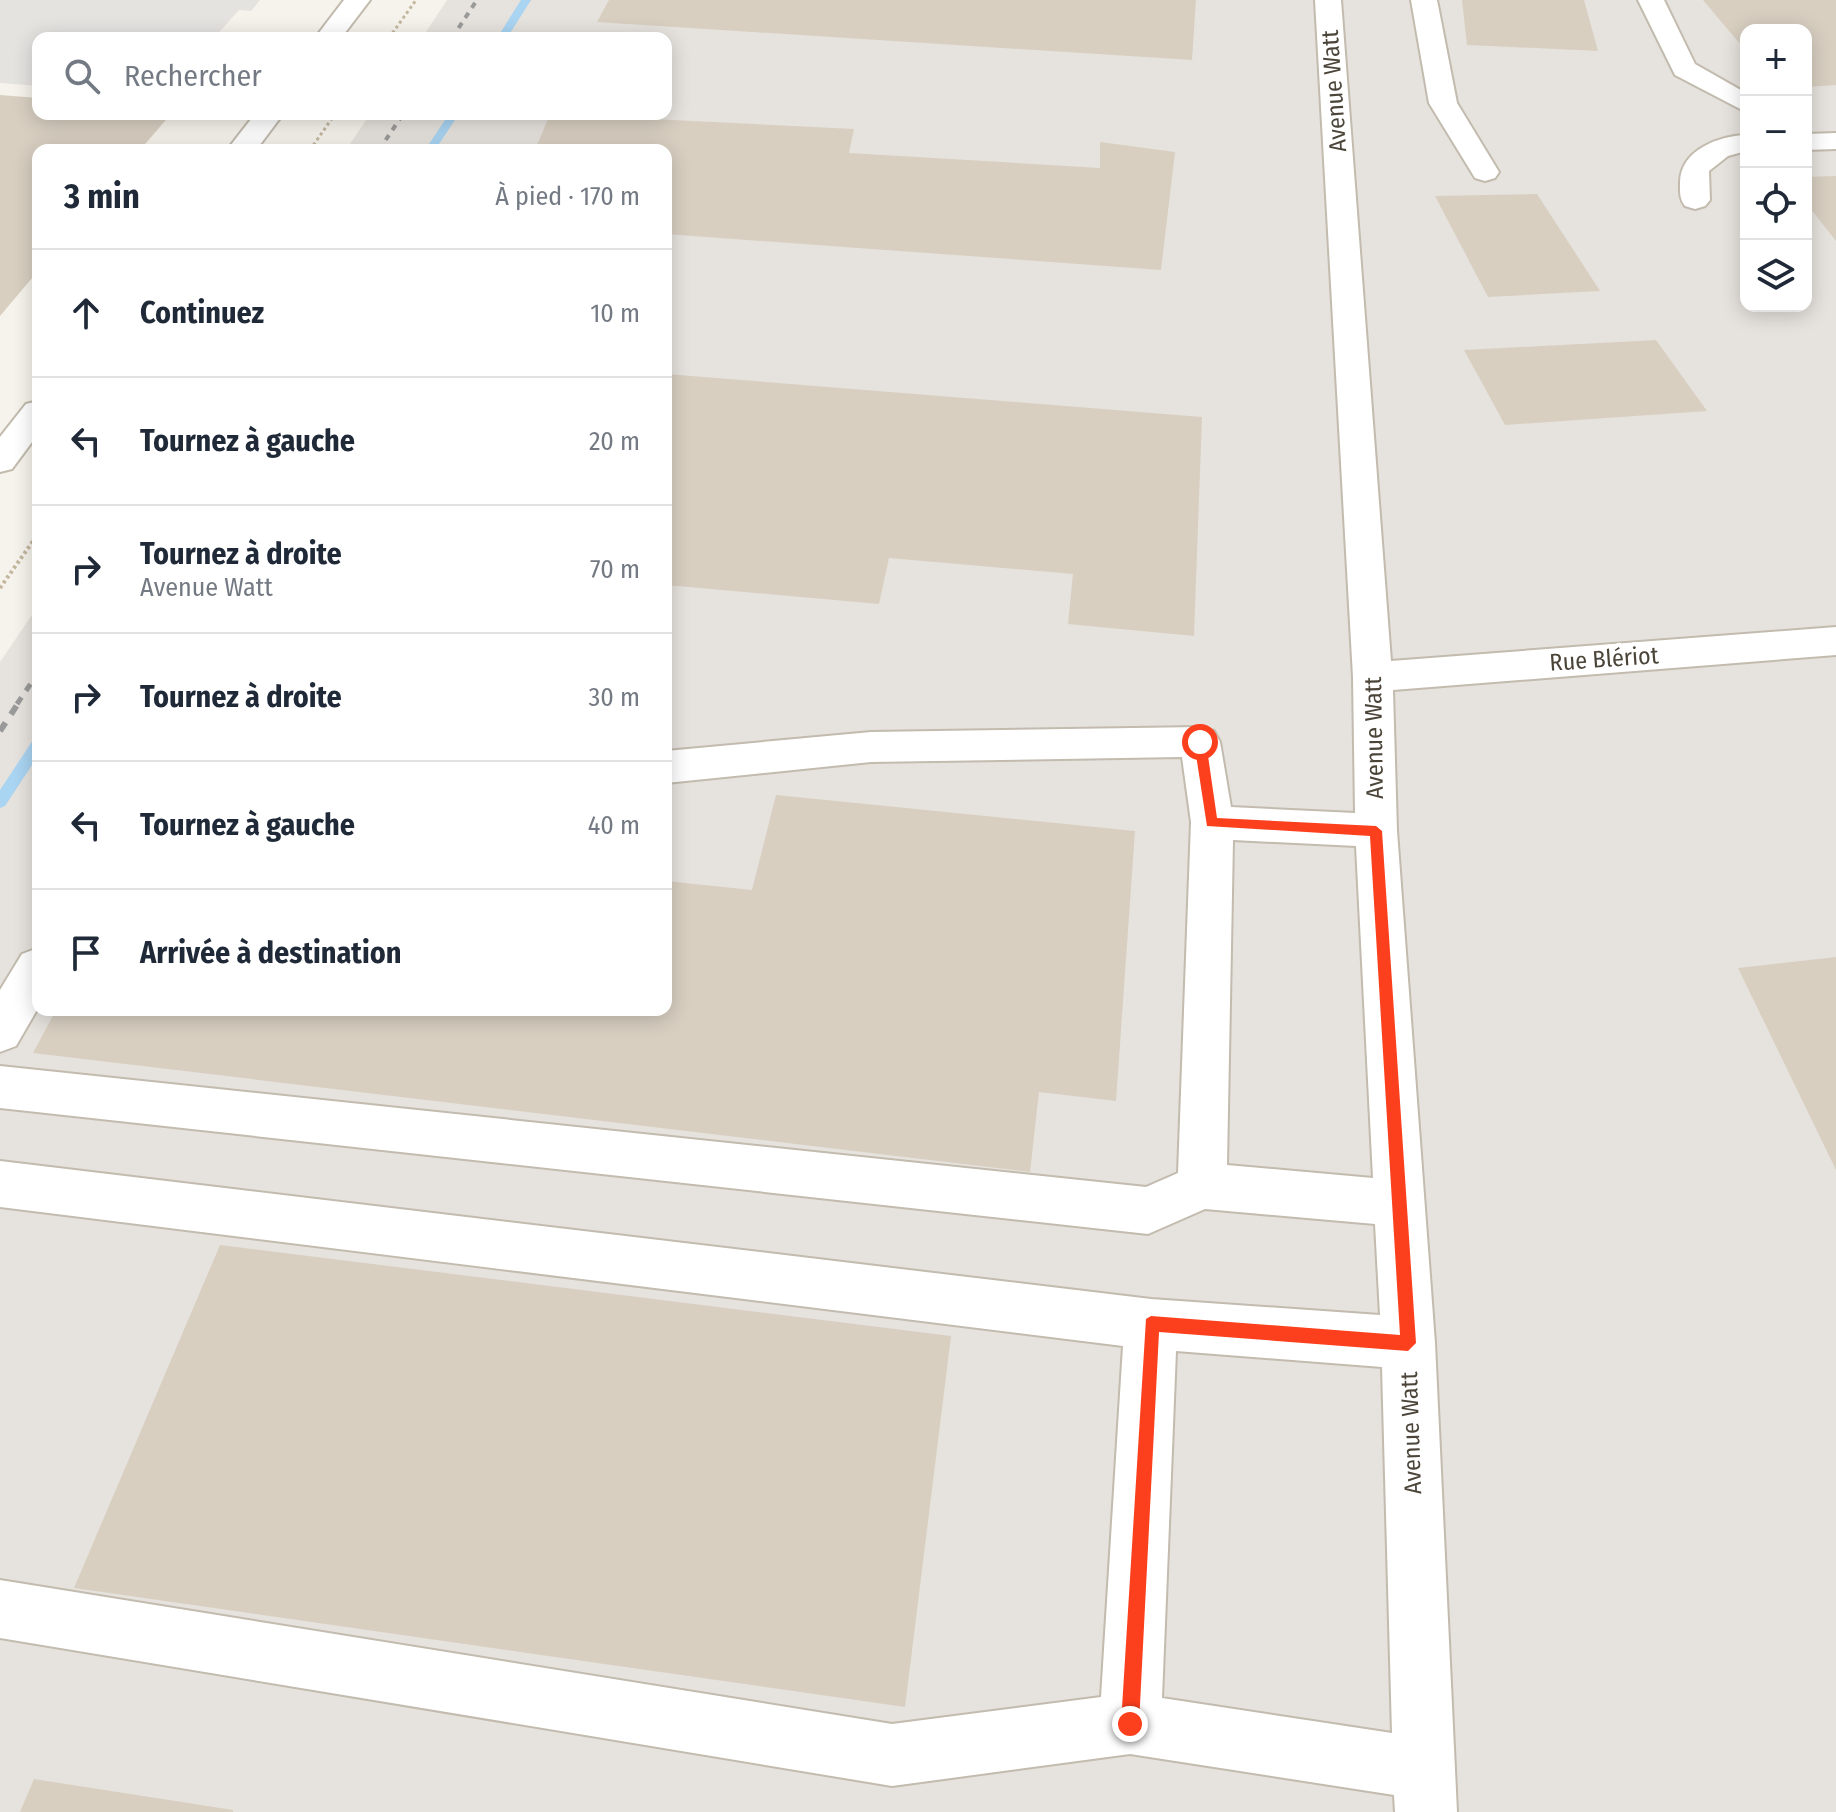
<!DOCTYPE html>
<html lang="fr">
<meta charset="utf-8">
<style>
body{margin:0;font-family:"Fira Sans Condensed",sans-serif;background:#f6f6f7;color:#1f2937}
.controls{position:absolute;right:24px;top:24px;display:grid;overflow:hidden;border-radius:16px;box-shadow:0 4px 20px #0003}
.controls button{width:72px;height:72px;display:grid;place-items:center;padding:0;border:0;border-bottom:2px solid #e0e1e3;background:#fff;color:#1f2937;font:40px sans-serif}
.stop{position:absolute;width:24px;height:24px;margin:-18px;border:6px solid #fc3f1d;border-radius:50%;background:#fff}
.stop.end{background:#fc3f1d;border-color:#fff;box-shadow:0 2px 8px #0008}
.list{margin:0;padding:0;list-style:none}
h2{display:flex;justify-content:space-between;align-items:center;height:104px;margin:0;padding:0 32px;font-size:34px}
h2 small{font-size:26px;font-weight:400;color:#747a83}
.list li{display:grid;grid-template-columns:52px 1fr auto;gap:24px;align-items:center;box-sizing:border-box;height:128px;padding:0 32px;border-top:2px solid #e0e1e3}
.list b{display:block;font-size:30px;white-space:nowrap}
.list p{margin:0;font-size:26px;white-space:nowrap;color:#747a83}
.list em{font-size:26px;font-style:normal;color:#747a83}
.icon{flex:none;width:44px;height:44px;fill:none;stroke:currentColor;stroke-width:2;stroke-linecap:round;stroke-linejoin:round}
.map{position:relative;flex:none;width:1836px;height:1812px;overflow:hidden}
.search{position:absolute;background:#fff;box-shadow:0 4px 20px #0003;left:32px;top:32px;width:640px;height:88px;display:flex;align-items:center;gap:20px;box-sizing:border-box;padding:0 28px;border-radius:16px;color:#747a83;font-size:30px}
.panel{position:absolute;background:#fff;box-shadow:0 4px 20px #0003;left:32px;top:144px;width:640px;height:872px;border-radius:16px}
.map>svg:first-child{display:block}
.industrial{fill:#e6e2dd;fill-rule:evenodd}
.parking{fill:#e5e3e0}
.lines{fill:none;stroke-linecap:round;stroke-linejoin:round}
.stream{fill:#a9d4f2;fill-rule:evenodd}
.building{fill:#d8cfc1}
.minor-casing{stroke:#c2bbae;stroke-width:4}
.path-far1{stroke:#c4b79f;stroke-width:3;stroke-dasharray:3 3;stroke-linecap:butt}
.path{stroke:#c4b79f;stroke-width:4;stroke-dasharray:3 3;stroke-linecap:butt}
.minor{fill:#fff;fill-rule:evenodd}
.rail-far2{stroke:#9a9a9a;stroke-width:4;stroke-dasharray:6 6;stroke-linecap:butt}
.rail-far1{stroke:#9a9a9a;stroke-width:5;stroke-dasharray:8 8;stroke-linecap:butt}
.rail{stroke:#9a9a9a;stroke-width:6;stroke-dasharray:10 10;stroke-linecap:butt}
.route{fill:#fc3f1d}
.labels{text-anchor:middle;dominant-baseline:central;stroke-width:8;stroke-linejoin:round;paint-order:stroke}
.street-label{font-size:24px;fill:#4b4439;stroke:#fff}
</style>
<div class="map">
<svg width="1836" height="1812" viewBox="0 0 1836 1812">
<rect width="100%" height="100%" fill="#f6f3ec"/>
<!-- industrial -->
<path class="industrial" d="M 447,0 L 1836,0 L 1836,1812 L 0,1812 L 0,662 L 38,606 L 38,1010 L 666,1010 L 666,150 L 346,150 L 370,114 L 666,114 L 666,38 L 422,38 ZM 1746,30 L 1806,30 L 1806,306 L 1746,306 Z"/>
<!-- parking -->
<path class="parking" d="M 0,0 L 260,0 L 251,11 L 239,10 L 214,38 L 38,38 L 38,86 L 0,83 Z"/>
<g class="lines">
<!-- stream -->
<path class="stream" d="M 521,0 L 531,0 L 507,38 L 497,38 Z
M 449,114 L 459,114 L 435,150 L 425,150 Z
M 38,738 L 38,756 L 5,806 L 0,808 L 0,790 L 33,740 Z"/>
</g>
<!-- building -->
<path class="building" d="M 609,0 L 1196,0 L 1192,60 L 597,22 Z
M 1462,0 L 1584,0 L 1598,51 L 1467,45 Z
M 1703,0 L 1836,0 L 1836,85 L 1806,87 L 1806,30 L 1746,30 L 1746,51 Z
M 0,95 L 38,98 L 38,114 L 171,114 L 140,150 L 38,150 L 38,271 L 0,316 Z
M 550,114 L 854,129 L 849,153 L 1100,168 L 1100,142 L 1175,152 L 1161,270 L 666,234 L 666,150 L 535,150 Z
M 1836,176 L 1836,241 L 1806,203 L 1806,177 Z
M 1537,194 L 1600,291 L 1488,297 L 1435,196 Z
M 1656,340 L 1707,411 L 1505,425 L 1464,350 Z
M 666,374 L 1202,417 L 1194,636 L 1068,624 L 1073,574 L 889,558 L 879,604 L 666,585 Z
M 776,795 L 1135,831 L 1116,1101 L 1039,1092 L 1030,1172 L 33,1053 L 56,1010 L 666,1010 L 666,881 L 752,890 Z
M 1836,957 L 1836,1170 L 1738,968 Z
M 220,1245 L 951,1336 L 905,1707 L 74,1588 Z
M 34,1779 L 233,1810 L 233,1812 L 20,1812 Z"/>
<g class="lines">
<!-- minor casing -->
<g class="minor-casing">
<path id="minor" d="M 344,0 L 370,0 L 341,38 L 315,38 Z
M 1315,0 L 1341,0 L 1391,661 L 1836,627 L 1836,655 L 1393,690 L 1397,831 L 1435,1343 L 1457,1812 L 1395,1812 L 1394,1795 L 1130,1754 L 892,1786 L 0,1638 L 0,1580 L 892,1724 L 1101,1697 L 1123,1346 L 0,1207 L 0,1161 L 1151,1299 L 1380,1315 L 1375,1224 L 1205,1209 L 1148,1234 L 0,1108 L 0,1066 L 1146,1187 L 1178,1173 L 1191,822 L 1182,757 L 871,762 L 666,783 L 666,751 L 871,732 L 1200,727 L 1214,731 L 1220,742 L 1231,807 L 1355,813 L 1353,677 ZM 1233,840 L 1356,846 L 1373,1178 L 1227,1165 ZM 1176,1351 L 1382,1367 L 1392,1733 L 1162,1698 Z
M 1411,0 L 1437,0 L 1457,103 L 1499,172 L 1495,178 L 1485,181 L 1475,178 L 1429,103 Z
M 1638,0 L 1664,0 L 1695,64 L 1746,93 L 1746,112 L 1675,75 Z
M 255,114 L 283,114 L 256,150 L 227,150 Z
M 1836,133 L 1836,149 L 1806,150 L 1806,134 Z
M 1746,135 L 1746,151 L 1728,156 L 1709,171 L 1710,200 L 1705,206 L 1695,209 L 1685,206 C 1679,198 1680,191 1680,182 C 1681,150 1718,136 1746,135 Z
M 38,401 L 38,434 L 12,469 L 0,472 L 0,437 L 26,404 Z
M 38,948 L 38,1008 L 16,1046 L 0,1052 L 0,990 L 22,954 Z"/>
</g>
<!-- path-far1 -->
<path class="path-far1" d="M 389,38 L 416,0
M 310,150 L 335,114"/>
<!-- path -->
<path class="path" d="M 0,588 L 38,534"/>
<!-- minor -->
<use href="#minor" class="minor"/>
<!-- rail-far2 -->
<path class="rail-far2" d="M 452,38 L 477,0
M 379,150 L 403,114"/>
<!-- rail-far1 -->
<path class="rail-far1" d="M 17,704 L 38,673"/>
<!-- rail -->
<path class="rail" d="M 0,731 L 19,702"/>
</g>
<!-- route -->
<path class="route" d="M 1200,738 L 1206,742 L 1217,818 L 1376,826 L 1382,831 L 1416,1343 L 1408,1351 L 1159,1332 L 1139,1724 L 1136,1730 L 1130,1733 L 1124,1730 L 1121,1724 L 1146,1319 L 1151,1316 L 1400,1335 L 1370,836 L 1207,826 L 1194,742 Z"/>
<g class="labels">
<!-- street labels -->
<g class="street-label">
<text transform="translate(1334 91) rotate(-94)">Avenue Watt</text>
<text transform="translate(1604 659) rotate(-4)">Rue Blériot</text>
<text transform="translate(1374 738) rotate(-91)">Avenue Watt</text>
<text transform="translate(1411 1433) rotate(-92)">Avenue Watt</text>
</g>
</g>
</svg>
<div class="controls">
<button>+</button>
<button>−</button>
<button><svg class="icon" aria-label="locate" viewBox="0 0 24 24"><circle cx="12" cy="12" r="6"/><path d="M12 2v4M12 18v4M2 12h4M18 12h4"/></svg></button>
<button><svg class="icon" aria-label="layers" viewBox="0 0 24 24"><path d="M12 4l9 5-9 5-9-5zM3 14l9 5 9-5"/></svg></button>
</div>
<div class="stop" style="left:1200px;top:742px"></div>
<div class="stop end" style="left:1130px;top:1724px"></div>
<div class="search"><svg class="icon" aria-label="search" viewBox="0 0 24 24"><circle cx="10" cy="10" r="6"/><path d="M15 15l6 6"/></svg>Rechercher</div>
<section class="panel">
<h2>3 min<small>À pied · 170 m</small></h2>
<ul class="list">
<li><svg class="icon" aria-label="ahead" viewBox="0 0 24 24"><path d="M12 20V5M6 11l6-6 6 6"/></svg><div><b>Continuez</b></div><em>10 m</em></li>
<li><svg class="icon" aria-label="left" viewBox="0 0 24 24"><path d="M17 20v-9H6M10 6l-5 5 5 5"/></svg><div><b>Tournez à gauche</b></div><em>20 m</em></li>
<li><svg class="icon" aria-label="right" viewBox="0 0 24 24"><path d="M7 20v-9h11M14 6l5 5-5 5"/></svg><div><b>Tournez à droite</b><p>Avenue Watt</p></div><em>70 m</em></li>
<li><svg class="icon" aria-label="right" viewBox="0 0 24 24"><path d="M7 20v-9h11M14 6l5 5-5 5"/></svg><div><b>Tournez à droite</b></div><em>30 m</em></li>
<li><svg class="icon" aria-label="left" viewBox="0 0 24 24"><path d="M17 20v-9H6M10 6l-5 5 5 5"/></svg><div><b>Tournez à gauche</b></div><em>40 m</em></li>
<li><svg class="icon" aria-label="arrive" viewBox="0 0 24 24"><path d="M6 21V4h12l-3 4 3 4H6"/></svg><div><b>Arrivée à destination</b></div></li>
</ul>
</section>
</div>
